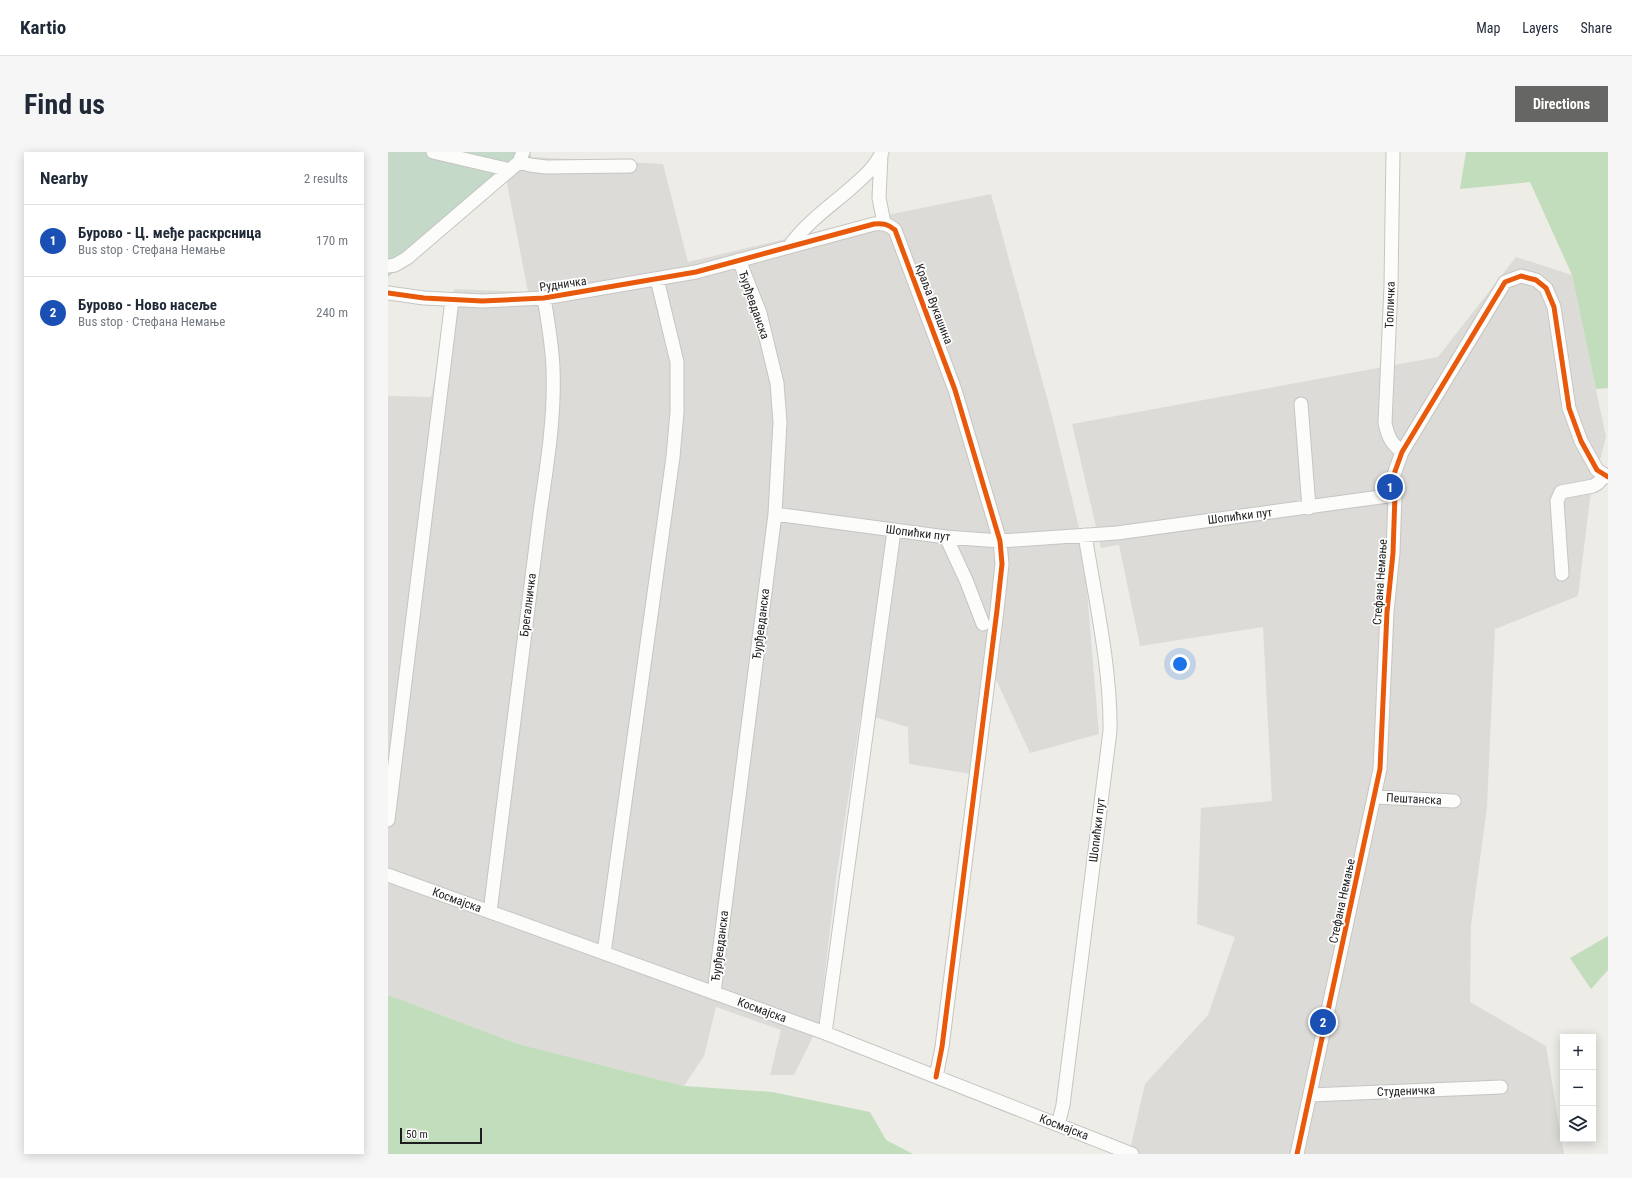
<!DOCTYPE html>
<meta charset="utf-8">
<style>
body{margin:0;font-family:"Roboto Condensed",sans-serif;background:#f6f6f7;color:#1f2937}
.controls{position:absolute;right:12px;bottom:12px;display:grid;overflow:hidden;border-radius:0px;box-shadow:0 2px 10px #0003}
.controls button{width:36px;height:36px;display:grid;place-items:center;padding:0;border:0;border-bottom:1px solid #e0e1e3;background:#fff;color:#1f2937;font:20px sans-serif}
.scale{position:absolute;left:12px;bottom:10px;width:82px;box-sizing:border-box;padding-left:4px;border:2px solid #1e1e1e;border-top:0;font-size:11px;line-height:14px;white-space:nowrap;color:#1e1e1e;-webkit-text-stroke:3px #fff;paint-order:stroke}
.you{position:absolute;left:792px;top:512px;width:14px;height:14px;margin:-10px;border:3px solid #fff;border-radius:50%;background:#1a73e8;box-shadow:0 0 0 6px #1a73e833}
.badge{display:grid;place-items:center;width:26px;height:26px;border-radius:50%;background:#666664;color:#fff;font-size:13px;font-weight:700}
.pin{position:absolute;translate:-50% -50%;border:2px solid #fff;box-shadow:0 1px 4px #0006}
.list{margin:0;padding:0;list-style:none}
h2{display:flex;justify-content:space-between;align-items:center;height:52px;margin:0;padding:0 16px;font-size:17px}
h2 small{font-size:13px;font-weight:400;color:#747a83}
.list li{display:grid;grid-template-columns:26px 1fr auto;gap:12px;align-items:center;box-sizing:border-box;height:72px;padding:0 16px;border-top:1px solid #e0e1e3}
.list b{display:block;font-size:15px;white-space:nowrap}
.list p{margin:0;font-size:13px;white-space:nowrap;color:#747a83}
.list em{font-size:13px;font-style:normal;color:#747a83}
.icon{flex:none;width:22px;height:22px;fill:none;stroke:currentColor;stroke-width:2;stroke-linecap:round;stroke-linejoin:round}
.map{position:relative;flex:none;width:1220px;height:1002px;overflow:hidden;border-radius:0px}
header{display:flex;align-items:center;gap:24px;box-sizing:border-box;height:56px;padding:0 20px;background:#fff;border-bottom:1px solid #e0e1e3}
header strong{font-size:19px}
nav{display:flex;gap:22px;margin-inline-start:auto;font-size:14px}
.intro{display:flex;align-items:center;justify-content:space-between;box-sizing:border-box;height:96px;padding:0 24px}
h1{margin:0;font-size:28px}
.button{padding:10px 18px;border-radius:0px;background:#666664;color:#fff;font-size:14px;font-weight:700}
main{display:flex;gap:24px;padding:0 24px}
aside{flex:1;background:#fff;border-radius:0px;box-shadow:0 2px 10px #0003}
.map>svg:first-child{display:block}
.residential{fill:#dcdbd8}
.forest{fill:#c1ddbb}
.cemetery{fill:#c5d9c9}
.lines{fill:none;stroke-linecap:round;stroke-linejoin:round}
.minor-casing{stroke:#c5c5c3;stroke-width:15}
.minor{stroke:#fcfcfb;stroke-width:13}
.cycleway-casing{stroke:#fff;stroke-width:8}
.cycleway{stroke:#e8590c;stroke-width:5}
.labels{text-anchor:middle;dominant-baseline:central;stroke-width:3.5;stroke-linejoin:round;paint-order:stroke}
.street-label{font-size:12px;fill:#1e1e1e;stroke:#fff}
</style>
<header>
<strong>Kartio</strong>
<nav><a>Map</a><a>Layers</a><a>Share</a></nav>
</header>
<div class="intro"><h1>Find us</h1><a class="button">Directions</a></div>
<main>
<aside>
<h2>Nearby<small>2 results</small></h2>
<ul class="list">
<li><span class="badge" style="background:#1a4fb4">1</span><div><b>Бурово - Ц. међе раскрсница</b><p>Bus stop · Стефана Немање</p></div><em>170 m</em></li>
<li><span class="badge" style="background:#1a4fb4">2</span><div><b>Бурово - Ново насеље</b><p>Bus stop · Стефана Немање</p></div><em>240 m</em></li>
</ul>
</aside>
<div class="map">
<svg width="1220" height="1002" viewBox="0 0 1220 1002">
<rect width="100%" height="100%" fill="#edece7"/>
<!-- residential -->
<path class="residential" d="M 143,5 L 275,12 L 300,110 L 499,63 L 603,42 L 664,264 L 695,392 L 711,582 L 642,601 L 605,521 L 590,623 L 521,612 L 520,575 L 473,561 L 448,727 L 431,872 L 406,923 L 382,923 L 393,878 L 328,855 L 316,904 L 296,934 L 130,892 L 0,843 L 0,244 L 43,245 L 66,137 L 140,140 L 118,26 Z
M 1128,105 L 1184,123 L 1218,285 L 1202,347 L 1190,444 L 1107,477 L 1099,655 L 1083,774 L 1082,850 L 1158,894 L 1176,1002 L 741,1002 L 757,932 L 820,863 L 847,785 L 809,772 L 813,656 L 884,649 L 875,475 L 752,494 L 731,393 L 713,396 L 684,272 L 1050,205 Z"/>
<!-- forest -->
<path class="forest" d="M 1078,0 L 1220,0 L 1220,236 L 1208,237 L 1184,123 L 1142,30 L 1072,37 Z
M 1220,784 L 1220,818 L 1203,837 L 1182,806 Z
M 0,843 L 130,892 L 296,934 L 384,940 L 482,960 L 498,988 L 525,1002 L 0,1002 Z"/>
<!-- cemetery -->
<path class="cemetery" d="M 0,0 L 142,0 L 143,5 L 0,125 Z"/>
<g class="lines">
<!-- minor casing -->
<g class="minor-casing">
<path id="minor" d="M 45,0 L 122,18
M 1005,0 L 1003,134 L 997,271 C 1000,285 1003,291 1014,300
M 493,3 L 491,46 L 496,71
M 131,10 L 142,13 L 158,15 L 242,14
M 401,95 C 417,72 441,55 462,37 C 474,26 488,15 494,0
M 0,114 L 7,113 L 19,106 L 131,10 L 135,0
M 0,141 L 36,146 L 94,149 L 156,146 L 308,120 L 486,72 C 495,71 500,72 507,78 L 567,238 L 612,389 L 614,412 L 609,458 L 554,895 L 548,925
M 913,252 L 921,356
M 387,362 L 558,385 L 612,389 L 729,381 L 1007,343
M 558,385 L 578,428 L 595,472
M 1174,422 L 1169,349 L 1173,340 L 1205,334 L 1210,331 L 1217,323
M 987,645 L 1066,649
M 0,668 L 64,148
M 0,723 L 437,881 L 744,1002
M 102,760 L 152,361 C 159,313 167,265 165,216 C 164,192 160,169 156,146
M 216,801 L 285,305 L 289,260 L 289,210 L 269,127
M 326,841 L 387,362 L 392,270 L 389,231 L 372,161 L 351,108
M 437,881 L 506,379
M 922,943 L 1113,935
M 670,973 L 675,953 L 722,579 C 723,516 707,446 697,383
M 909,1002 L 992,617 L 999,460 L 1005,401 L 1007,343 L 1005,325 L 1014,300 L 1117,130 L 1133,124 L 1148,128 L 1158,136 L 1166,155 L 1181,256 L 1193,289 L 1209,318 L 1220,325"/>
</g>
<!-- minor -->
<use href="#minor" class="minor"/>
<!-- cycleway casing -->
<g class="cycleway-casing">
<path id="cycleway" d="M 0,141 L 36,146 L 94,149 L 156,146 L 308,120 L 486,72 C 495,71 500,72 507,78 L 567,238 L 612,389 L 614,412 L 609,458 L 554,895 L 548,925
M 909,1002 L 992,617 L 999,460 L 1005,401 L 1007,343 L 1005,325 L 1014,300 L 1117,130 L 1133,124 L 1148,128 L 1158,136 L 1166,155 L 1181,256 L 1193,289 L 1209,318 L 1220,325"/>
</g>
<!-- cycleway -->
<use href="#cycleway" class="cycleway"/>
</g>
<g class="labels">
<!-- street labels -->
<g class="street-label">
<text transform="translate(175 132) rotate(-8)">Рудничка</text>
<text transform="translate(546 152) rotate(69)">Краља Вукашина</text>
<text transform="translate(366 153) rotate(71)">Ђурђевданска</text>
<text transform="translate(1002 153) rotate(-88)">Топличка</text>
<text transform="translate(852 364) rotate(-7)">Шопићки пут</text>
<text transform="translate(530 381) rotate(7)">Шопићки пут</text>
<text transform="translate(992 430) rotate(-86)">Стефана Немање</text>
<text transform="translate(140 453) rotate(-83)">Брегалничка</text>
<text transform="translate(373 472) rotate(-83)">Ђурђевданска</text>
<text transform="translate(1026 647) rotate(3)">Пештанска</text>
<text transform="translate(709 678) rotate(-83)">Шопићки пут</text>
<text transform="translate(69 748) rotate(20)">Космајска</text>
<text transform="translate(954 749) rotate(-78)">Стефана Немање</text>
<text transform="translate(332 794) rotate(-83)">Ђурђевданска</text>
<text transform="translate(374 858) rotate(20)">Космајска</text>
<text transform="translate(1018 939) rotate(-2)">Студеничка</text>
<text transform="translate(676 975) rotate(21)">Космајска</text>
</g>
</g>
</svg>
<div class="controls">
<button>+</button>
<button>−</button>
<button><svg class="icon" aria-label="layers" viewBox="0 0 24 24"><path d="M12 4l9 5-9 5-9-5zM3 14l9 5 9-5"/></svg></button>
</div>
<div class="scale">50 m</div>
<div class="you"></div>
<div class="pin badge" style="left:1002px;top:335px;background:#1a4fb4">1</div>
<div class="pin badge" style="left:935px;top:870px;background:#1a4fb4">2</div>
</div>
</main>
